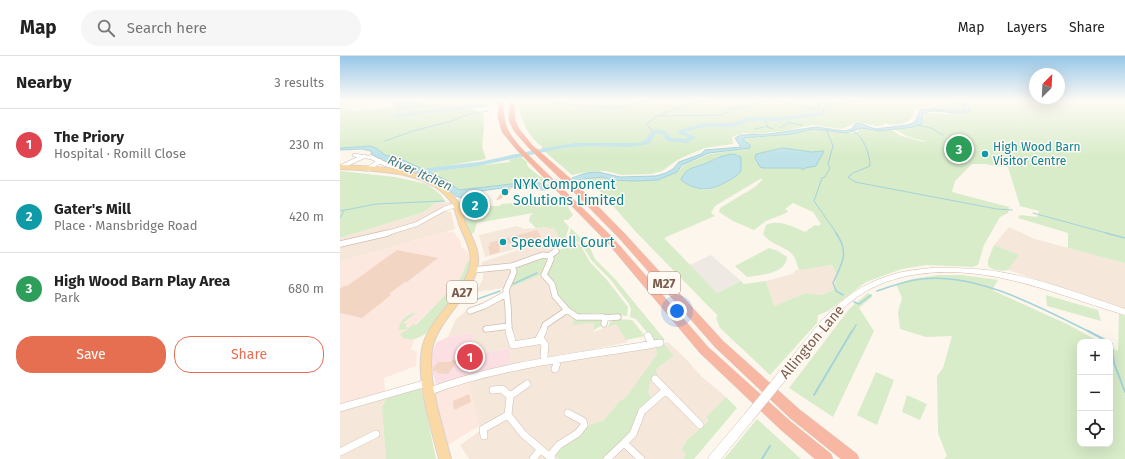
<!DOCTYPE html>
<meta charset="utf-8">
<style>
body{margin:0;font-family:"Fira Sans",sans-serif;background:#f6f6f6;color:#222}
.controls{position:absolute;right:12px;bottom:12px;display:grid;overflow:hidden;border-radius:8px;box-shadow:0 4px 16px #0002}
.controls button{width:36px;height:36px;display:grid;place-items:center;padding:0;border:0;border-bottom:1px solid #e0e0e0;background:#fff;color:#222;font:20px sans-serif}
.compass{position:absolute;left:689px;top:12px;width:36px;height:36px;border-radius:50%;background:#fff;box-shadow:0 4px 16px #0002;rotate:24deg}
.you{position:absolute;left:337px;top:255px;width:14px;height:14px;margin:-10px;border:3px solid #fff;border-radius:50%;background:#1a73e8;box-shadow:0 0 0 6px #1a73e833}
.badge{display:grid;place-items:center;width:26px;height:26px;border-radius:50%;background:#e76f51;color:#fff;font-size:13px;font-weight:700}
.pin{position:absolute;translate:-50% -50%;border:2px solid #fff;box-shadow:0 1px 4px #0006}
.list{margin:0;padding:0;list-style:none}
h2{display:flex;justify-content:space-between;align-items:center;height:52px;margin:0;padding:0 16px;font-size:17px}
h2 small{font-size:13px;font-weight:400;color:#767676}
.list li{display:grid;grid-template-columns:26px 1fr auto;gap:12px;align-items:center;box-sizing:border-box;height:72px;padding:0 16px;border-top:1px solid #e0e0e0}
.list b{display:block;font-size:15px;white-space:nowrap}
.list p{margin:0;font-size:13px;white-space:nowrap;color:#767676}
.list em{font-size:13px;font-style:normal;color:#767676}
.actions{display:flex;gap:8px;padding:12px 16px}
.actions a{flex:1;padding:9px 0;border:1px solid #e76f51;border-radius:16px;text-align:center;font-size:14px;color:#e76f51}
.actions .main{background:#e76f51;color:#fff}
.icon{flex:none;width:22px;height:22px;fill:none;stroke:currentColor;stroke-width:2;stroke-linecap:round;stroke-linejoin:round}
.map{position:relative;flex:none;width:785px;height:403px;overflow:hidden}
header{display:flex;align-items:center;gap:24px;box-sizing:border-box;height:56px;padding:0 20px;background:#fff;border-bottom:1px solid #e0e0e0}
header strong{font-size:19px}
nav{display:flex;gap:22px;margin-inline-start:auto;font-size:14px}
.search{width:280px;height:36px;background:#f6f6f6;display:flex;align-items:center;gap:10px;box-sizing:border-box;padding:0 14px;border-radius:22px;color:#767676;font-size:15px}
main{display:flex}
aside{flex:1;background:#fff}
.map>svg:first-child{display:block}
.residential{fill:#f5e8da}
.commercial{fill:#fde8e0}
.industrial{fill:#efe9e4}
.medical{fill:#fbdfe3}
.green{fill:#d8ecc9;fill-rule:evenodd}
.water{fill:#bfe3e8;stroke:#a5d3da}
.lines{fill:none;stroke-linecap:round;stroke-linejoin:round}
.stream-far2{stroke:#a5d3da;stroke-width:1}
.stream-far1{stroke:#a5d3da;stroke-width:1.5}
.stream{stroke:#a5d3da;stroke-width:2}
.canal{stroke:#bfe3e8;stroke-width:3}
.river{fill:#bfe3e8;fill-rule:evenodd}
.building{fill:#f3d5c3}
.street-far3-casing{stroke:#d1beb0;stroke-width:4}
.street-far2-casing{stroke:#d1beb0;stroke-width:5}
.street-far1-casing{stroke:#d1beb0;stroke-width:7}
.street-casing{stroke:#d1beb0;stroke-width:8}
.secondary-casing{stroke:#d6c0b0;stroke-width:1}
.primary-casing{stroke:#dad1cd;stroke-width:2}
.highway-casing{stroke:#dad1cd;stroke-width:1}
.street-far3{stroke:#fff;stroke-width:3}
.street-far2{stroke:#fff;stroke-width:4}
.street-far1{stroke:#fff;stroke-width:5.5}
.street{stroke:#fff;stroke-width:7}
.secondary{fill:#fff;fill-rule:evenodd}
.primary{fill:#fbd9a5;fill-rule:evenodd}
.highway{fill:#f7b7a3;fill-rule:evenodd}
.secondary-bridge-casing{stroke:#d6c0b0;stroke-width:11;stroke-linecap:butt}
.secondary-bridge{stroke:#fff;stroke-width:10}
.culture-dot{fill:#0f9aa8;stroke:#fffaf3;stroke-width:1.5}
.labels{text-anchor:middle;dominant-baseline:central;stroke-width:3;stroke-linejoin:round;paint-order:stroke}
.far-culture-label{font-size:12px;fill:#0d838f;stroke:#fffaf3;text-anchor:start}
.far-water-label{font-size:13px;font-style:italic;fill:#437c86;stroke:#fffaf3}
.shield{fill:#fffaf3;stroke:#a28b7f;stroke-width:1}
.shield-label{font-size:13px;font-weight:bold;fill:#7a5c4d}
.culture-label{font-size:14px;fill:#0d838f;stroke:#fffaf3;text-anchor:start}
.street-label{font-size:14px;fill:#7a5c4d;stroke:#fffaf3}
</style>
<header>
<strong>Map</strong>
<div class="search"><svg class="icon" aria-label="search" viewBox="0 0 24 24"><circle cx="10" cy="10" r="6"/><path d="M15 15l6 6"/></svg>Search here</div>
<nav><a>Map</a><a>Layers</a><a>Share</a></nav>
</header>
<main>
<aside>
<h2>Nearby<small>3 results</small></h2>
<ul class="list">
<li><span class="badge" style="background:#e0444e">1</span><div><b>The Priory</b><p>Hospital · Romill Close</p></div><em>230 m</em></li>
<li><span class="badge" style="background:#0f9aa8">2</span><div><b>Gater's Mill</b><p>Place · Mansbridge Road</p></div><em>420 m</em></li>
<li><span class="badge" style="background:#2e9e5b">3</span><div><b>High Wood Barn Play Area</b><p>Park</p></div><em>680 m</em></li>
</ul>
<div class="actions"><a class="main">Save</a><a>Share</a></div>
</aside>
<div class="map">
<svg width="785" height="403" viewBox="0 0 785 403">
<rect width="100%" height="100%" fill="#fdf6ec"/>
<!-- residential -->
<path class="residential" d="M 0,44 L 31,44 L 33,48 L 12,51 L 0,49 Z
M 110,146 L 112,148 L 100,154 L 111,156 L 115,173 L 0,206 L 0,182 L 84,156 L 95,147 Z
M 177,170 L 185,173 L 208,171 L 214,172 L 223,189 L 209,201 L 213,236 L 254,268 L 254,276 L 277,267 L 288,286 L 168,312 L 171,292 L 142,297 L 131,293 L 134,277 L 108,281 L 116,263 L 126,255 L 128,255 L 166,238 L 164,232 L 136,236 L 143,223 L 143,217 L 146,216 L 148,211 L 141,210 L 142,206 L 199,187 L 145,201 L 139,179 Z
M 669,171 L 695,183 L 785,207 L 785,253 L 668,214 L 679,199 L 654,189 Z
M 492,209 L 497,220 L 494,234 L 481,239 L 466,237 L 434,250 L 426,225 L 452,218 L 456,214 Z
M 328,286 L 345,302 L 362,321 L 386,341 L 366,361 L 369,363 L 347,384 L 341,392 L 346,398 L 343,403 L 263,403 L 277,390 L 308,337 L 311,323 L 316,313 L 334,300 L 316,293 L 317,298 L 287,340 L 279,346 L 263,365 L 251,368 L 234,384 L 226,388 L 218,400 L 219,403 L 129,403 L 120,389 L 140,375 L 128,326 L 92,341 L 92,336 L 143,320 Z
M 46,342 L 42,352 L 46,403 L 0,403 L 0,354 Z"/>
<!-- commercial -->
<path class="commercial" d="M 108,175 L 109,177 L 113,175 L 121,186 L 121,191 L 127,195 L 131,204 L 127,206 L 121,221 L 115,230 L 75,269 L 75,282 L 71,293 L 77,296 L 76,310 L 44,322 L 45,335 L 0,348 L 0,206 Z
M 128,325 L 139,370 L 103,392 L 92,341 L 111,331 Z"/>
<!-- industrial -->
<path class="industrial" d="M 371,199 L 401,225 L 377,237 L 349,209 Z"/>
<!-- medical -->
<path class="medical" d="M 134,277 L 131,293 L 142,297 L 171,292 L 168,312 L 104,328 L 96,328 L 94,320 L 90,316 L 90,307 L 92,296 L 97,286 L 108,281 Z"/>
<!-- green -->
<path class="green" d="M 74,44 L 99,44 L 107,46 L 117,44 L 158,44 L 156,48 L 129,53 L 138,55 L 138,57 L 143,57 L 144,71 L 142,91 L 146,103 L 84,114 L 64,104 L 58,103 L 42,97 L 36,92 L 30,90 L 0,92 L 0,51 L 18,55 L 25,52 L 32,54 L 57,50 L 63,53 L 78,50 L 81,47 Z
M 180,44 L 601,44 L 590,49 L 574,54 C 573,58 573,61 571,63 C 565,69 552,70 545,67 L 543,68 L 544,69 L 537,70 L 517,66 L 502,73 L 473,69 L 443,75 L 414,78 L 403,77 L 392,81 L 393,88 L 364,92 L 339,103 L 322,115 L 311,118 L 282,119 L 265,115 L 246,116 L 232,119 L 202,93 L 202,90 C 190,84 176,57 180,44 Z
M 606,44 C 612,44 621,48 624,54 L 614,55 L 587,53 L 598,49 Z
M 617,44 L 785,44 L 785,207 L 728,192 L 728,177 L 678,162 L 680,159 L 697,161 L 699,155 L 680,150 L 668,111 L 660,102 L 662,100 L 659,98 L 656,100 L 655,102 L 663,111 L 645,108 L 632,108 L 615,125 L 612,136 L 669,151 L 668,157 L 660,161 L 644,189 L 638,209 L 632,211 L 586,209 L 562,213 L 526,226 L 488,255 L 478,259 L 477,267 L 430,319 L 380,272 L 376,262 L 378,260 L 296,176 L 249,123 L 262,121 L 270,124 L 296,125 L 319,124 L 337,116 L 344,109 L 370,98 L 410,92 L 410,89 L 404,85 L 404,83 L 452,78 L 473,73 L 509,77 L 517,76 L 522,72 L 536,75 L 552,74 L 561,80 L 585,86 L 585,85 L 569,81 L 554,73 L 573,71 L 582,68 L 585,58 L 587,57 L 620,58 L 631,55 L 631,53 ZM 394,98 L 399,99 L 395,121 C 374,134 363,140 341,124 L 353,111 L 366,107 L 377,101 ZM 420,123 L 423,123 L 415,131 L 380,152 L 379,156 L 393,165 L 414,174 L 426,165 L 446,157 L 448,155 L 445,153 L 453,147 L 473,156 L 481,168 L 478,170 L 475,169 L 465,176 C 452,171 440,163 426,169 L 423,178 C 430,188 441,189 450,196 C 455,200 457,208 459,214 L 492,209 L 497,220 L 494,234 L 481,239 L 466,237 L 434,250 L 426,225 L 404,228 L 401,225 L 377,237 L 324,182 L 375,160 L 371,157 L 375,150 Z
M 181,101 L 187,106 L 187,109 C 191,115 200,119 205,125 L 119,134 L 95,119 L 87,116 L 171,106 L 168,104 Z
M 0,115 L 55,121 L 87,128 L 100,138 L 106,146 L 95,147 L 84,156 L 0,182 Z
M 217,142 L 221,151 L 227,150 L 233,159 L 228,164 L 223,164 L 229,171 L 226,180 L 228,186 L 223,189 L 214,172 L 210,173 L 208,171 L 196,172 L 189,165 L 190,160 L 193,157 L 137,167 L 134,176 L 131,179 L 120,156 L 144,155 L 146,150 L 160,150 L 161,148 L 199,145 L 203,147 L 207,146 L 208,143 Z
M 231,172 L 250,192 L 255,203 L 275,223 L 325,284 L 315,286 L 296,263 L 290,261 L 291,253 L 289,248 L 270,223 L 252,205 L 242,189 L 229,180 Z
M 230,182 L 241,190 L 250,206 L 267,224 L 288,251 L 287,260 L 274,259 L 266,260 L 259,257 L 236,258 L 229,253 L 218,239 L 207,217 L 213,203 L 213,199 L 230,187 Z
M 654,189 L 679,199 L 668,214 C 660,215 654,215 648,210 L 648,204 Z
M 429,192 L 438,195 L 447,201 C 446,218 420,219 407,221 L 395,210 Z
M 207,201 L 200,219 L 169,232 L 176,215 L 176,211 L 200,202 Z
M 131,204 C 130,213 128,221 123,228 C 117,239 94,270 85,278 C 78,283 65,287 60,278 L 68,273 L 59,274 C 59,265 67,257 76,257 L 63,267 L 67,268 L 65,271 L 69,272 L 73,268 L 76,269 L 115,229 L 121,221 L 127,206 Z
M 598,219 L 622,219 L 673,226 L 658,224 L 652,234 L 727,268 L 760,286 L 740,286 L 740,388 L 770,388 L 770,291 L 778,295 L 779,258 L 785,260 L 785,403 L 604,403 L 607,400 L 598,377 L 597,320 L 603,312 L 612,280 L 586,281 L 560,273 L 558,256 L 562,242 L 556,228 L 572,223 Z
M 528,237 L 533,240 L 519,252 L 534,275 L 493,361 L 449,332 L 510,252 Z
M 706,239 L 758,254 L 761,265 L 707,250 Z
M 234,261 L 261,263 L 262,269 L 254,274 L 254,268 L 252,267 L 233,269 Z
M 278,263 L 292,264 L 305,280 L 286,284 L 276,268 L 268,271 L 270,266 Z
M 319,288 L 324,288 L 334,300 L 316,313 L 317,319 L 311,323 L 308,337 L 312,342 L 291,376 L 263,403 L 219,403 L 214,397 L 218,392 L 234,384 L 251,368 L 263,365 L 279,346 L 287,340 L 317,298 L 316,293 Z
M 536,316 L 554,324 L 537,369 L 517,359 Z
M 80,330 L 83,340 L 96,403 L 46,403 L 42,352 L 46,342 Z
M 567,339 L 587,348 L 580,364 L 562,356 Z
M 386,341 L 397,352 L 354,403 L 343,403 L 346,398 L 341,393 L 347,384 L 369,364 L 366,361 Z
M 417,363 L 461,403 L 384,403 Z"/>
<!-- water -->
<path class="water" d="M 59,44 L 74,44 L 82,47 L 78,50 L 60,53 L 52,47 Z
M 612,44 L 617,44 L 630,52 L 630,56 C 616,61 594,50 583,58 L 582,68 L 573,71 L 539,75 L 522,72 L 506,77 L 473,73 L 452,78 L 405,82 L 403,84 L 410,89 L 410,92 L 369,97 L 342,109 L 337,116 L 318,124 L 296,125 L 270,124 L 262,121 L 235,124 L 232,122 L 246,117 L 258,116 L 280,121 L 316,120 L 326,117 L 333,113 L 339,106 L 361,98 L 365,94 L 401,91 L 395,82 L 401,79 L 429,78 L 476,71 L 504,75 L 512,73 L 515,68 L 519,67 L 535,73 L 568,69 L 575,66 L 580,54 L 587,53 L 625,55 L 622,50 Z
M 30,90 L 36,92 L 45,99 L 63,104 L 106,124 L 119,134 L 189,126 L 200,127 L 204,129 C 197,131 191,129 183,130 C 165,131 148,134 130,137 L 134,138 L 122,142 L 116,140 L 102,127 L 69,113 L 46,106 L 32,99 L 31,95 L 22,93 L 0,94 L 0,92 Z
M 443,92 L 472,96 L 484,95 L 476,110 L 465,112 L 463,114 L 461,112 L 423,112 L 420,111 L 415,102 L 416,98 Z
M 394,98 L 401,101 L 401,115 C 397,120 392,123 386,126 C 369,136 356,135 341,124 C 345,111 357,111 367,107 C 376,102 383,99 394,98 Z"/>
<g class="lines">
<!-- stream-far2 -->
<path class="stream-far2" d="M 330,44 L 333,44
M 348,44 L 356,45
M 436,44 L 474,53 L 479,52 L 479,48 L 483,46 L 483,44
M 483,44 L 492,47
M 356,46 L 378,44
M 212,47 L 275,52 L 315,44
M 104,49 L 106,50 L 106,53
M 482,58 L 484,55 L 482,53 L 493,47 L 538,44
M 319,59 L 354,46
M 449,61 L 449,67 L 462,69
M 577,69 L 591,72 L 603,79
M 427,71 L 433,73
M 440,72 L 448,67
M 415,73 L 428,70 L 424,63
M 486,73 L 493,90 L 488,108 L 490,112 L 485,121 L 482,122 L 474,145 L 497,178
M 513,75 C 524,81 530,98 530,110 L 513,117 L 508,121 L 515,126 L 657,153 L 672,154
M 314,76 L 306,68 L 315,62 L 315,60 L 381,59 L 388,56 L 389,53 L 409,51 L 426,44
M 45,85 L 73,75 L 112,65 L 126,59 L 148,55
M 0,155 L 36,148 L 104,145
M 693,157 L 770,178
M 0,162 L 4,155"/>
<!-- stream-far1 -->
<path class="stream-far1" d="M 496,177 C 510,197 502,207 493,227 L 496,235 L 503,239
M 766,177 L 785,182
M 173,228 L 197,217
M 537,235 C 551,230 566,225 581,223 C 637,216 701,252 750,276
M 132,245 L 160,235
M 514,246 L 519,248 L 531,239
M 512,276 L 516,269"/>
<!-- stream -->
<path class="stream" d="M 748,275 L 769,286
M 770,287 L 772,288 L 774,307 L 785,336
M 474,339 L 512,275
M 422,403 L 430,390"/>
<!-- canal -->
<path class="canal" d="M 55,60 L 146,49"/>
<!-- river -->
<path class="river" d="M 482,56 L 484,57 L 484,59 L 437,65 L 410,65 L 392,71 L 364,71 L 344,76 L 356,81 L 347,87 L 327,85 L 322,78 L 316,77 L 311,86 L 305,89 L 289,91 L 249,90 L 223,92 L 139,110 L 81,117 L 78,115 L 81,113 L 139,106 L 210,91 L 236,87 L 298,87 L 306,84 L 310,76 L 315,73 L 326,75 L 331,82 L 346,83 L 348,81 L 341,79 L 338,75 L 339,74 L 364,67 L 391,67 L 409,61 L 437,61 Z
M 246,118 L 248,119 L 248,121 L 202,135 L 197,132 L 185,130 L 184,128 L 188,126 L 202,128 L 203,130 Z"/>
</g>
<!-- building -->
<path class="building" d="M 165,131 L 171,131 L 169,137 L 165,138 L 161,143 L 156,144 Z
M 197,174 L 201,181 L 197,182 L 198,184 L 192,186 L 190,182 L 159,190 L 160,196 L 150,199 L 148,190 L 150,190 L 149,187 Z
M 57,194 L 98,202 L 67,226 L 65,226 L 49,238 L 51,239 L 22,262 L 0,257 L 0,233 L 4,230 L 7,230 Z
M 112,304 L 118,304 L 108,318 L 96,317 L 98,315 L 93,315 L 93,312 L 98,306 L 111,306 Z
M 129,338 L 131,346 L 114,354 L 113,345 Z"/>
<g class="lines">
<!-- street-far3 casing -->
<g class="street-far3-casing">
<path id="street-far3" d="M 14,99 L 33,102
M 20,102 L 25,100"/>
</g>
<!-- street-far2 casing -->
<g class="street-far2-casing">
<path id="street-far2" d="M 31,101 L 45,108 L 68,114
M 1,111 L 22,101
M 28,113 L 40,105
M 44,178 L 77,168 L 104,153 L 116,149"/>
</g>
<!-- street-far1 casing -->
<g class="street-far1-casing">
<path id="street-far1" d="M 0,188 L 48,177
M 209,200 L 216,195
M 172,210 L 203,199 L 210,200 L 211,203 L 204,219 L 212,228 L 215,240 L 227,254 L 205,269 L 203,276
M 133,214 L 172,210
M 227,254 L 237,261 L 263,261 L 265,264 L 264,268
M 130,255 L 144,250 L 166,238
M 265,262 L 278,261
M 146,273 L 169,270
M 169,276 L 168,250 L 166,234 L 174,216 L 172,210"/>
</g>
<!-- street casing -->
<g class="street-casing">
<path id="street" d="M 169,275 L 173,289 L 198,285 L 203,275
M 308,280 L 312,288
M 200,282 L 205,289 L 204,300
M 215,313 L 218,304
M 315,323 L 360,369
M 153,334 L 162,333 L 170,340
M 90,335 C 161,308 245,300 320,287
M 0,352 L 87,327
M 168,359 L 170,340 L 187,328
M 144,380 L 143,373 L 168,359 L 183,378 L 212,403
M 0,396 L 36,378
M 209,401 L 219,389 L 238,377 L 244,369 L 243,365 L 228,357
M 193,403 L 200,394
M 267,403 L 284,387
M 301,403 L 284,387 L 293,378 L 302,355 L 326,334"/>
</g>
<!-- secondary casing -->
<g class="secondary-casing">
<path id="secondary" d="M 592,212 C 611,212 629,212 647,214 C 694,220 740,238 785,253 L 785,259 C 717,239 651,208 579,218 C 557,221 535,228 517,241 C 488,262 469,294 447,321 L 444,322 L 441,321 L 439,318 L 441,315 C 479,269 499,231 562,216 C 572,214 582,213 592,212 Z
M 408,357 L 412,359 L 413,362 L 412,365 L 381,403 L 368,403 L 370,399 L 404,359 Z"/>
</g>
<!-- primary casing -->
<g class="primary-casing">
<path id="primary" d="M 1,44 L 6,44 L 0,48 Z
M 0,109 C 39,111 93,110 118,146 C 123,153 123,163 127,171 C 135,187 142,200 136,217 C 127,244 97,266 92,293 C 87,325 103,371 111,403 L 99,403 C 91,371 76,325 82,293 C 88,264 116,246 127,219 C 135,201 128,189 121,173 C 117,165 116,154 112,147 C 90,114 35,115 0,113 Z"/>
</g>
<!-- highway casing -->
<g class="highway-casing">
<path id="highway" d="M 159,44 L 163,44 C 164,69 165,73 181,92 L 272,181 L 368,291 L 450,365 L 491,398 L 493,403 L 475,403 L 440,373 L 360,297 L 266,185 L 177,94 L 162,76 L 158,61 Z
M 170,44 L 174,44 L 175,64 L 179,73 L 192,89 L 233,125 L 285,178 L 383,285 L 460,354 L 517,398 L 519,403 L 501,403 L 450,362 L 375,291 L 279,182 L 227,129 L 188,91 L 174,75 L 169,64 Z"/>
</g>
<!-- street-far3 -->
<use href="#street-far3" class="street-far3"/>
<!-- street-far2 -->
<use href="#street-far2" class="street-far2"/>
<!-- street-far1 -->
<use href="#street-far1" class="street-far1"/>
<!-- street -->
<use href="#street" class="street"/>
<!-- secondary -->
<use href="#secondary" class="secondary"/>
<!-- primary -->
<use href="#primary" class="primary"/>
<!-- highway -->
<use href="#highway" class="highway"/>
<!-- secondary-bridge casing -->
<g class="secondary-bridge-casing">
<path id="secondary-bridge" d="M 408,362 L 444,318"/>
</g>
<!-- secondary-bridge -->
<use href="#secondary-bridge" class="secondary-bridge"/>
</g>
<!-- sky -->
<linearGradient id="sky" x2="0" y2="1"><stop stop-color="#97c7e8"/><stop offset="0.44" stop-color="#fefbf6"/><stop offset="1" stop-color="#fefbf6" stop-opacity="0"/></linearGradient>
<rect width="785" height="100" fill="url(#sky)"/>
<!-- markers -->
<g class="culture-dot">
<circle cx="645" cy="98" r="4"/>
<circle cx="165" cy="136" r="4"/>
<circle cx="163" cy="186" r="4"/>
</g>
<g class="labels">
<!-- far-culture labels -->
<g class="far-culture-label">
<text x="653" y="91">High Wood Barn<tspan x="653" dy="14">Visitor Centre</tspan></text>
</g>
<!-- far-water labels -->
<g class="far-water-label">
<text transform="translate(80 117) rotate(24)">River Itchen</text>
</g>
<!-- shield labels -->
<g class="shield">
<rect x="308" y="216" width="32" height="22" rx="3"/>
<rect x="107" y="225" width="30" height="22" rx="3"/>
</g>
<g class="shield-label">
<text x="324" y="227">M27</text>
<text x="122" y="236">A27</text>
</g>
<!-- culture labels -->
<g class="culture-label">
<text x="173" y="128">NYK Component<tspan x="173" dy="16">Solutions Limited</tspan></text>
<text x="171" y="186">Speedwell Court</text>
</g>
<!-- street labels -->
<g class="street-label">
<text transform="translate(472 286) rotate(-50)">Allington Lane</text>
</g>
</g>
</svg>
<div class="controls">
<button>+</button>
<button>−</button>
<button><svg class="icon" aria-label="locate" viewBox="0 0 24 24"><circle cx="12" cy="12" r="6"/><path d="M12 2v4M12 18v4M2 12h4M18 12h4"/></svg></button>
</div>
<svg class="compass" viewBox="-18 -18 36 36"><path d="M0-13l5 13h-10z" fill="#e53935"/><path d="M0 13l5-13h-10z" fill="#767676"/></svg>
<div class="you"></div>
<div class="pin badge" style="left:130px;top:301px;background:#e0444e">1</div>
<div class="pin badge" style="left:135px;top:149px;background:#0f9aa8">2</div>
<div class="pin badge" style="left:619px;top:93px;background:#2e9e5b">3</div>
</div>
</main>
